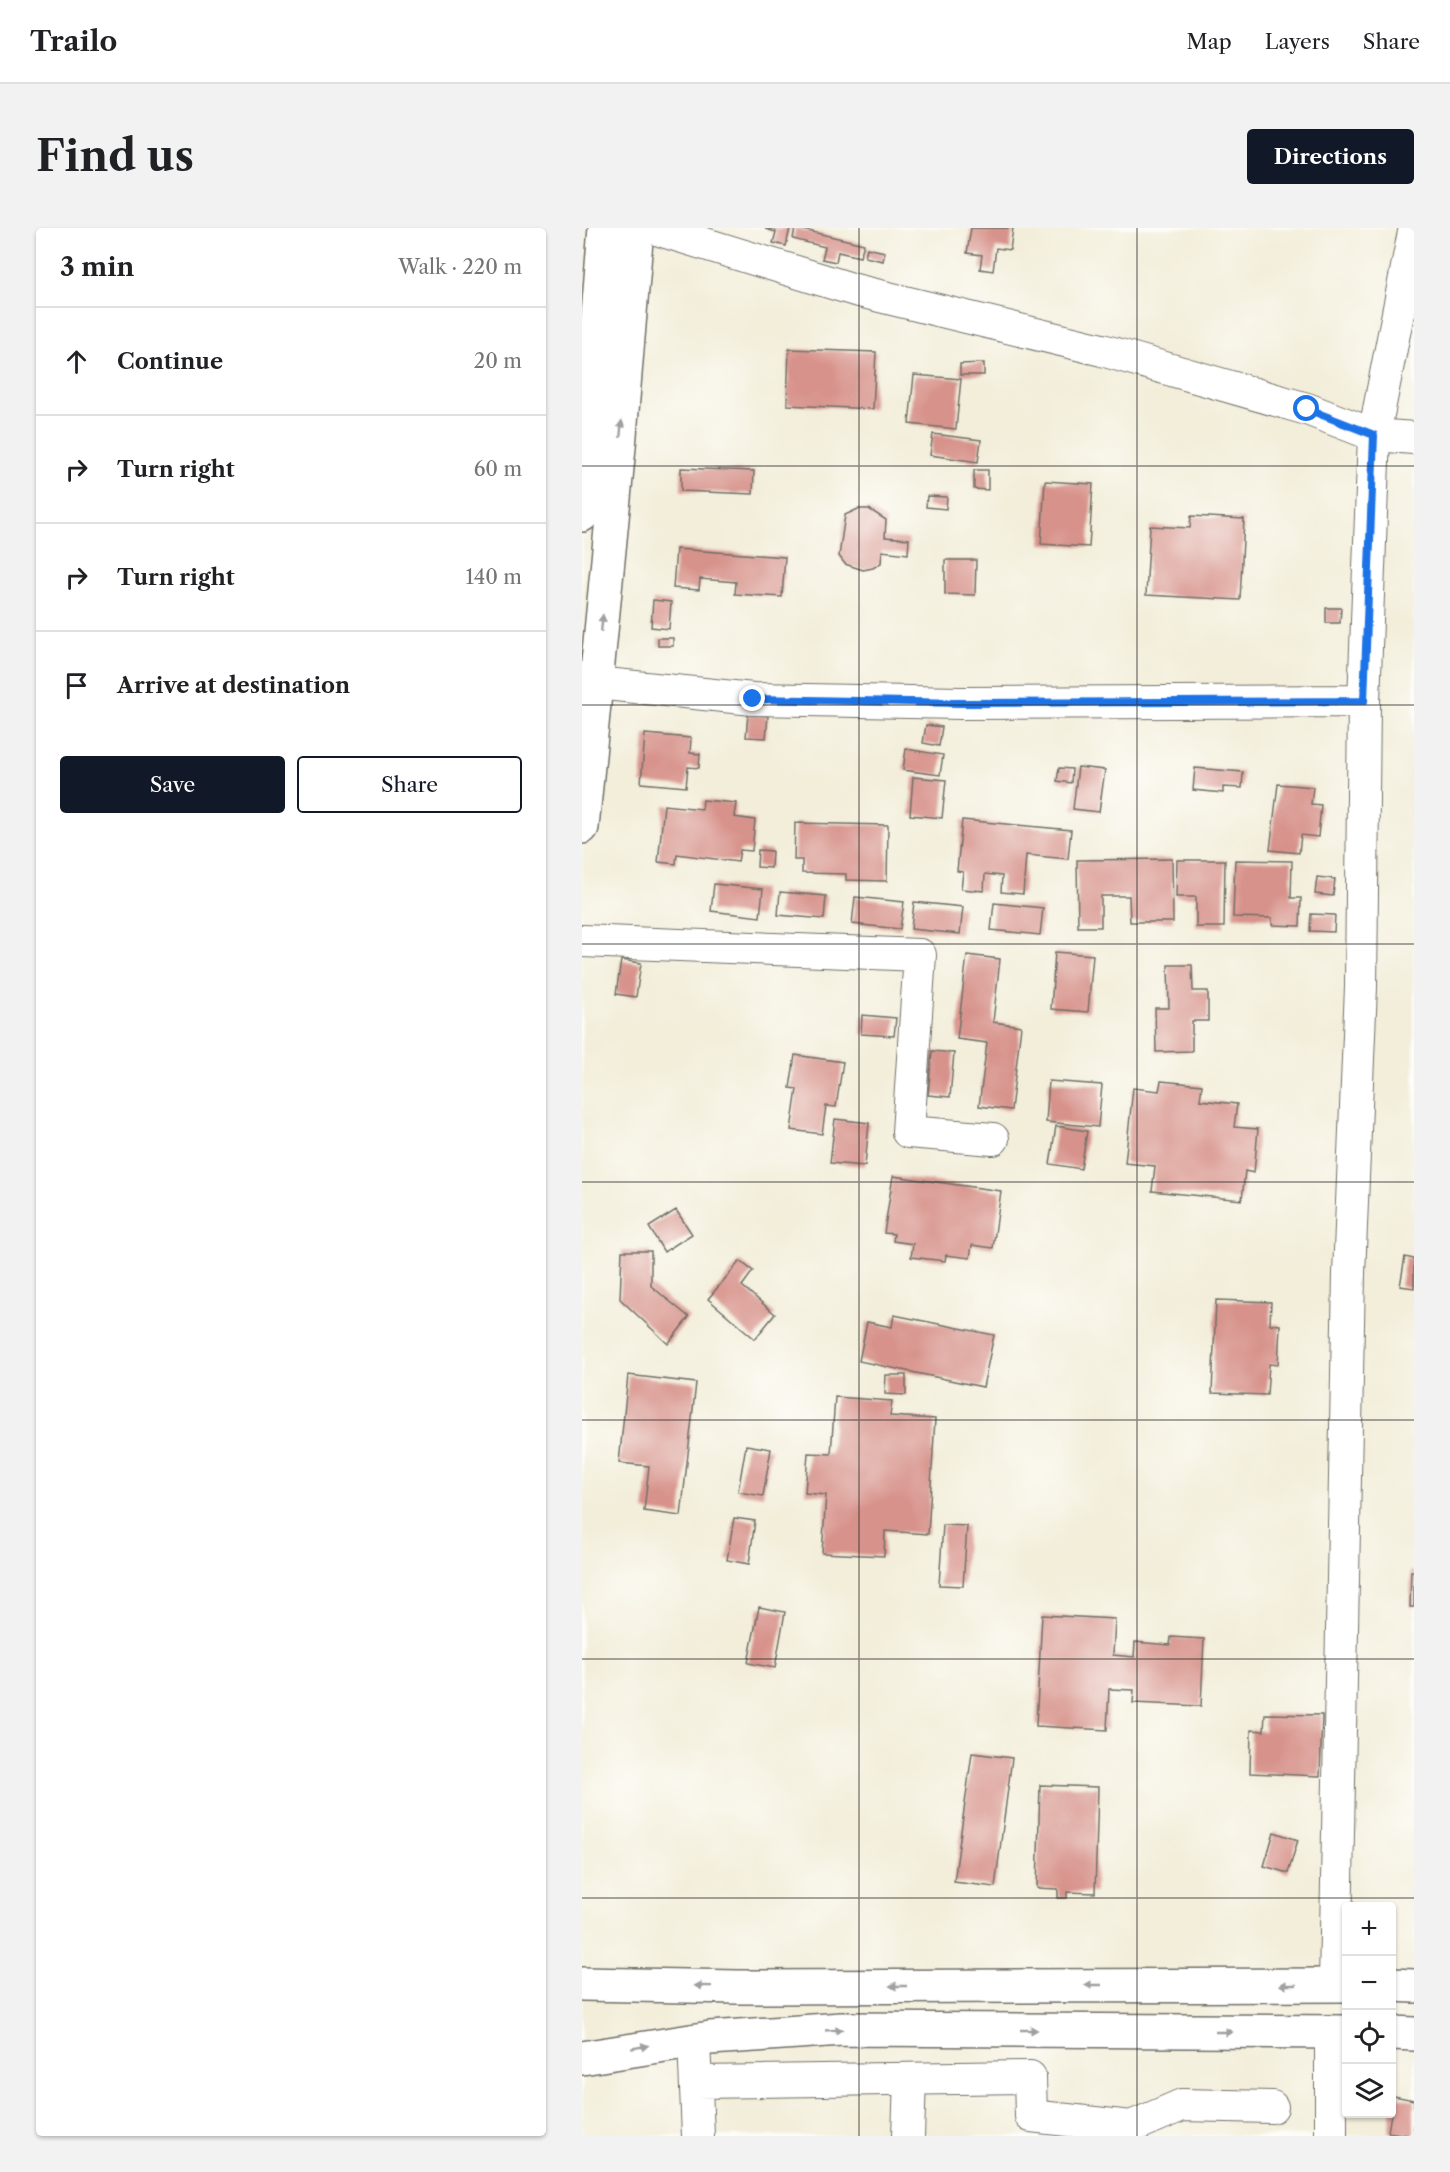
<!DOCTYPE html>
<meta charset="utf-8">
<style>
body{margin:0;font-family:"Libre Caslon Text",serif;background:#f2f2f2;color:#202124}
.controls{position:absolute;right:18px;bottom:18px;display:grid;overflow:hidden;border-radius:6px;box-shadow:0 2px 4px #0004}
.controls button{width:54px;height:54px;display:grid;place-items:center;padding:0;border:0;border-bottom:2px solid #e0e0e0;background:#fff;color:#202124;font:30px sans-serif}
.stop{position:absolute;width:18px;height:18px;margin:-14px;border:4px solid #1a73e8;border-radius:50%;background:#fff}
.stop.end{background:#1a73e8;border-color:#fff;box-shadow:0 2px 6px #0008}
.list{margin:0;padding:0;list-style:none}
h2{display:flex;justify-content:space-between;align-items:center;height:78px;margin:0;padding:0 24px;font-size:26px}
h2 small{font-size:20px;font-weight:400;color:#757577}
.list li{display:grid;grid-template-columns:39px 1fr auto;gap:18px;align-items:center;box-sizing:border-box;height:108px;padding:0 24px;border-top:2px solid #e0e0e0}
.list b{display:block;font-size:22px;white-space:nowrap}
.list em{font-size:20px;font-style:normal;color:#757577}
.actions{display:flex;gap:12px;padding:18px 24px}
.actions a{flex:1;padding:14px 0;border:2px solid #111827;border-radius:6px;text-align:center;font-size:21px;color:#111827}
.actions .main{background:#111827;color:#fff}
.icon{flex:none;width:33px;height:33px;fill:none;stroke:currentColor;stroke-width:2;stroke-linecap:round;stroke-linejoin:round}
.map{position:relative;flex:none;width:832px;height:1908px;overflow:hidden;border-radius:6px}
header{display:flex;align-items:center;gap:36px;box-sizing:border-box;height:84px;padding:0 30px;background:#fff;border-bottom:2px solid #e0e0e0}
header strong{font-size:28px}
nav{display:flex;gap:33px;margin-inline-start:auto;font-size:21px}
.intro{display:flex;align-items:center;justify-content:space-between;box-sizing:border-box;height:144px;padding:0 36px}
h1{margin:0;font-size:42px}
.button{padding:15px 27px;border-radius:6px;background:#111827;color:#fff;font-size:21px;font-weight:700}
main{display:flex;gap:36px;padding:0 36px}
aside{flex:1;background:#fff;border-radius:6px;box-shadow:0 2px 4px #0004}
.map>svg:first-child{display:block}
.building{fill:#d7938b}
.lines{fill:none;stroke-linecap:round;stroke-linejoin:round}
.street-casing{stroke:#716f68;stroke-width:34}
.secondary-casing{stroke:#716f68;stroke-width:36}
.highway-casing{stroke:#716f68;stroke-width:36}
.street{stroke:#fff;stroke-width:32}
.secondary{stroke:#fff;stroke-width:33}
.highway{stroke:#fff;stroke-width:33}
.oneway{fill:#a0a0a0}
.route{stroke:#1a73e8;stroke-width:8}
.grid{fill:none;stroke:#2b2b2b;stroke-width:1.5;stroke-opacity:0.55}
</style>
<header>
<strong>Trailo</strong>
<nav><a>Map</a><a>Layers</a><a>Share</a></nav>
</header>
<div class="intro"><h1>Find us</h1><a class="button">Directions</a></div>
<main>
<aside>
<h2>3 min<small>Walk · 220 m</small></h2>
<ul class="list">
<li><svg class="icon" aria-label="ahead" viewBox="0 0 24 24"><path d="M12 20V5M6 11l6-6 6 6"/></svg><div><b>Continue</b></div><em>20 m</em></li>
<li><svg class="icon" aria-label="right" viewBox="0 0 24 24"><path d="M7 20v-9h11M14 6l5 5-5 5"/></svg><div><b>Turn right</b></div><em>60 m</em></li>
<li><svg class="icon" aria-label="right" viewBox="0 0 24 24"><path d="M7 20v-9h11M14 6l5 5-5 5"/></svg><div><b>Turn right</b></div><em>140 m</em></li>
<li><svg class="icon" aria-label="arrive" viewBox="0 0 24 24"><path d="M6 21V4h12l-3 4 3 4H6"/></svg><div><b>Arrive at destination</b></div></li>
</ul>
<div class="actions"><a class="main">Save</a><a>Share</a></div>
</aside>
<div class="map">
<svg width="832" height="1908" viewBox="0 0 832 1908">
<rect width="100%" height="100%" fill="#fdfcf7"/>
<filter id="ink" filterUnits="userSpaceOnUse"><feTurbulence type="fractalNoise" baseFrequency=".0167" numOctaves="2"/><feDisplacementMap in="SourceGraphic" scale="12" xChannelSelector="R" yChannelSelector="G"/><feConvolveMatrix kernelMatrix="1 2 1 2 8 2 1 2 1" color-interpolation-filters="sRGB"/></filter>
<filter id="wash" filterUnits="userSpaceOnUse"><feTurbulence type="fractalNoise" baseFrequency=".008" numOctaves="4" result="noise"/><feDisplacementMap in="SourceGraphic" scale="24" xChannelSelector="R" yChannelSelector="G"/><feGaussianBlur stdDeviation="1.35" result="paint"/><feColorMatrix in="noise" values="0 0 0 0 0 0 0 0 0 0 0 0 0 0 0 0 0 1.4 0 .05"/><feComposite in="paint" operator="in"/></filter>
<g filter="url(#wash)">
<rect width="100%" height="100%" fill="#f3eeda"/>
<g id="blocks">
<!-- building -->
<path class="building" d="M 208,0 L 204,18 L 191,15 L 194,4 L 183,1 Z
M 213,0 L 282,16 L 278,29 L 256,24 L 254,34 L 240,31 L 243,19 L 211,11 Z
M 389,0 L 431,0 L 428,22 L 414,20 L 411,43 L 398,41 L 400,27 L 385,25 Z
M 285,20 L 303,24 L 301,33 L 283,29 Z
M 207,121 L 294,124 L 291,181 L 205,177 Z
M 402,135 L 402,147 L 378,147 L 378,136 Z
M 332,147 L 379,151 L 374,201 L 327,196 Z
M 351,206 L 399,212 L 396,234 L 348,227 Z
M 99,240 L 172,243 L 171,266 L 99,263 Z
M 392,242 L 406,242 L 406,262 L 392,261 Z
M 463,253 L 511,256 L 507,319 L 459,316 Z
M 345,268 L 365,269 L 364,281 L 344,279 Z
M 276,281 L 287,281 L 304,292 L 303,309 L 327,311 L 326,326 L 300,323 L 299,335 L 291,340 L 281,342 L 263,336 L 257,328 L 263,287 Z
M 609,288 L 662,291 L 658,372 L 564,367 L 568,298 L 608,300 Z
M 94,321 L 203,329 L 200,369 L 153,366 L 154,354 L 118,351 L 117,362 L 91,360 Z
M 363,332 L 394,332 L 393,367 L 363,366 Z
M 71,372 L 89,374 L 87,401 L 69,399 Z
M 744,380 L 759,380 L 758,395 L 744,395 Z
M 76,410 L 91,410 L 91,418 L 76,418 Z
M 166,486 L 186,488 L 184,510 L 164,509 Z
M 344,497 L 360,499 L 357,518 L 341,515 Z
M 63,506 L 109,510 L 108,525 L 118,526 L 117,540 L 106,539 L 104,559 L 59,555 Z
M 324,521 L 361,527 L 358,547 L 321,542 Z
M 496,539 L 523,542 L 517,584 L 491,581 Z
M 477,540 L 490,541 L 489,555 L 475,553 Z
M 613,540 L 661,544 L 660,560 L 641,559 L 641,565 L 611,562 Z
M 331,549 L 364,552 L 360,590 L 328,587 Z
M 696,556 L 731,559 L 729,576 L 739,577 L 736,609 L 719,607 L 717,625 L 688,622 Z
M 121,572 L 154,575 L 152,589 L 173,592 L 170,623 L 158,622 L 156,634 L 95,626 L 94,636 L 76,634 L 82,577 L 120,581 Z
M 380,592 L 489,602 L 486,631 L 444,627 L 441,666 L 419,664 L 420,648 L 403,646 L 402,663 L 379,661 L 381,644 L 375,643 Z
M 213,595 L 306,597 L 305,653 L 264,652 L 264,646 L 220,645 L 220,632 L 212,632 Z
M 176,622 L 190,623 L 189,640 L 175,639 Z
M 590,631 L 591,694 L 548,694 L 547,668 L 519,668 L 519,699 L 496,699 L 495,632 Z
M 595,632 L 643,632 L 642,699 L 614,699 L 614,669 L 594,669 Z
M 653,632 L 710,633 L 709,670 L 719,670 L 718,698 L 690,697 L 690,690 L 651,689 Z
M 735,649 L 753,651 L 751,668 L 733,666 Z
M 132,656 L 181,661 L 178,689 L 129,683 Z
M 198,664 L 244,668 L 242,691 L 196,687 Z
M 273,669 L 322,674 L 318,701 L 270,696 Z
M 332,674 L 381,679 L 378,706 L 329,701 Z
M 412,675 L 461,680 L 458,707 L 409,702 Z
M 729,686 L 753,687 L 752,704 L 728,703 Z
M 473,724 L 511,727 L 506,784 L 469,781 Z
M 385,727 L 418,731 L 411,794 L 439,798 L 429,882 L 397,878 L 405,815 L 375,811 Z
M 39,732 L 59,735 L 54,769 L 34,766 Z
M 586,737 L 610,737 L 611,763 L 626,763 L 626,793 L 610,793 L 610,823 L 574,824 L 573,780 L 587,780 Z
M 280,787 L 314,790 L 312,808 L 279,806 Z
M 350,823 L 372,825 L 368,869 L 346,867 Z
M 213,827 L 261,834 L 254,879 L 244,878 L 240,906 L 209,902 L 215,861 L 208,860 Z
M 467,853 L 520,857 L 516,899 L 464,894 Z
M 579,853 L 620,857 L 618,872 L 655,876 L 652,899 L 676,901 L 672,945 L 663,943 L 660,972 L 570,963 L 573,938 L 543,935 L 551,860 L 577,863 Z
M 253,891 L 287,895 L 283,938 L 248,935 Z
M 474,898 L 505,903 L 499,941 L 468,936 Z
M 311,948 L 419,963 L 411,1020 L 390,1017 L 388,1030 L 364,1027 L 363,1033 L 329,1029 L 331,1016 L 311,1013 L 312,1006 L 302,1005 Z
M 94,982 L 110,1006 L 82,1024 L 67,999 Z
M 40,1023 L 69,1023 L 69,1058 L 107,1089 L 86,1116 L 38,1071 Z
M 823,1029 L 832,1031 L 832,1060 L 818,1058 Z
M 158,1033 L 171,1043 L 160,1058 L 193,1086 L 173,1111 L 126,1071 Z
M 634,1072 L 689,1074 L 688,1096 L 698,1097 L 696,1137 L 687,1136 L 685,1167 L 630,1165 Z
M 312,1087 L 412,1107 L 401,1159 L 277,1133 L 285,1094 L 310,1099 Z
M 46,1147 L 114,1155 L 99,1288 L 62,1283 L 67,1238 L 37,1235 Z
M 304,1147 L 324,1147 L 324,1167 L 303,1166 Z
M 253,1169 L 310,1173 L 308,1188 L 353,1191 L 346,1306 L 303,1303 L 302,1328 L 240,1325 L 244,1267 L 223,1265 L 226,1225 L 249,1226 Z
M 164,1217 L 189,1221 L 181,1268 L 156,1264 Z
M 152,1290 L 173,1293 L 167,1336 L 145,1332 Z
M 361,1297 L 385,1298 L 381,1358 L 357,1357 Z
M 829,1343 L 832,1343 L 832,1379 L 828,1379 Z
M 177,1379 L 203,1384 L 193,1440 L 166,1435 Z
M 460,1387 L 533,1391 L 531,1427 L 552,1429 L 553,1414 L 588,1417 L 589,1409 L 622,1411 L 619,1478 L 551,1475 L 552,1462 L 527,1461 L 525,1502 L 454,1498 Z
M 683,1486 L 740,1487 L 738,1548 L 668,1545 L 669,1502 L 682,1503 Z
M 390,1525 L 430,1530 L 413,1659 L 372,1654 Z
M 458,1557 L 516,1559 L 513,1665 L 485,1664 L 485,1670 L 476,1670 L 476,1661 L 455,1660 Z
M 692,1604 L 716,1612 L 706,1645 L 682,1638 Z
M 812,1868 L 832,1872 L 832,1908 L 806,1904 Z"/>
</g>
</g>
<g filter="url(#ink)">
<use href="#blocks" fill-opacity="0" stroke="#716f68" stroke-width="1.5"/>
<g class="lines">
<!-- street casing -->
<g class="street-casing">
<path id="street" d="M 71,0 L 273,62 L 520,122 L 725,181 L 792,207 L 832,210
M 14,455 L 171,471 L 379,475 L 782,473
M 0,713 L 338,727 L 326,904 L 411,911
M 753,1756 L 767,1046 L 779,759 L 782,473 L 792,207 L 832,4
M 112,1812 L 116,1908
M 114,1854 L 448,1849 L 449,1888 L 549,1899 L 600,1877 L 690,1879
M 326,1908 L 328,1851
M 749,1908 L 749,1804"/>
</g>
<!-- secondary casing -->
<g class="secondary-casing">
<path id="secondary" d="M 0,287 L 23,0
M 0,599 L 37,219 L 55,0"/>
</g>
<!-- highway casing -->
<g class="highway-casing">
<path id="highway" d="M 0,1756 L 156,1759 L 764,1757
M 810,1757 L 832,1758
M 810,1805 L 832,1806
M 0,1830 L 128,1810 L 260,1801 L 764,1804"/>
</g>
<!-- street -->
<use href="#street" class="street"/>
<!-- secondary -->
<use href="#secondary" class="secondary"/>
<!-- highway -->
<use href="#highway" class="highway"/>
</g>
<!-- one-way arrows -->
<defs><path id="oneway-solid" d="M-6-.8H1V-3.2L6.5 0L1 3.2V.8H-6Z" transform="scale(1.5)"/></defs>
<g class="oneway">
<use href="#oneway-solid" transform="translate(39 201) rotate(-85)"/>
<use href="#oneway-solid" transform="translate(20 395) rotate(-84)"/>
<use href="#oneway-solid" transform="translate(511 1757) rotate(180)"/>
<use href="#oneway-solid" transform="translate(706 1757) rotate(180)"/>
<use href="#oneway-solid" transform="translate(121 1758) rotate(-179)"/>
<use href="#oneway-solid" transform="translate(316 1758) rotate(180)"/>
<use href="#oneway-solid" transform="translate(252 1802) rotate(-3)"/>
<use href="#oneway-solid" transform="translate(447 1802)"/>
<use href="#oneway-solid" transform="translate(642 1804)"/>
<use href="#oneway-solid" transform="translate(58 1819) rotate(-10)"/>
</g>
</g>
<g class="lines" filter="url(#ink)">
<!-- route -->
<path class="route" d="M 171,471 L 379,475 L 782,473 L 792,207 L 725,181"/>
</g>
<!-- grid -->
<path class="grid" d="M 277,0 L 277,1908M 555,0 L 555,1908M 0,238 L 832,238M 0,477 L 832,477M 0,716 L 832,716M 0,954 L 832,954M 0,1192 L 832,1192M 0,1431 L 832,1431M 0,1670 L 832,1670"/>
</svg>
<div class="controls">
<button>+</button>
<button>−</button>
<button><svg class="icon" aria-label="locate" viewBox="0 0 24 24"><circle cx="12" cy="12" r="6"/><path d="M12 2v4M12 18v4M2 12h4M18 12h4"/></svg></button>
<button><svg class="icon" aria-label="layers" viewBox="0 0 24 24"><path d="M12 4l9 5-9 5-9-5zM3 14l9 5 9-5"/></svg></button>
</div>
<div class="stop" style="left:725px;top:181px"></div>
<div class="stop end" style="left:171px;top:471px"></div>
</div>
</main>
